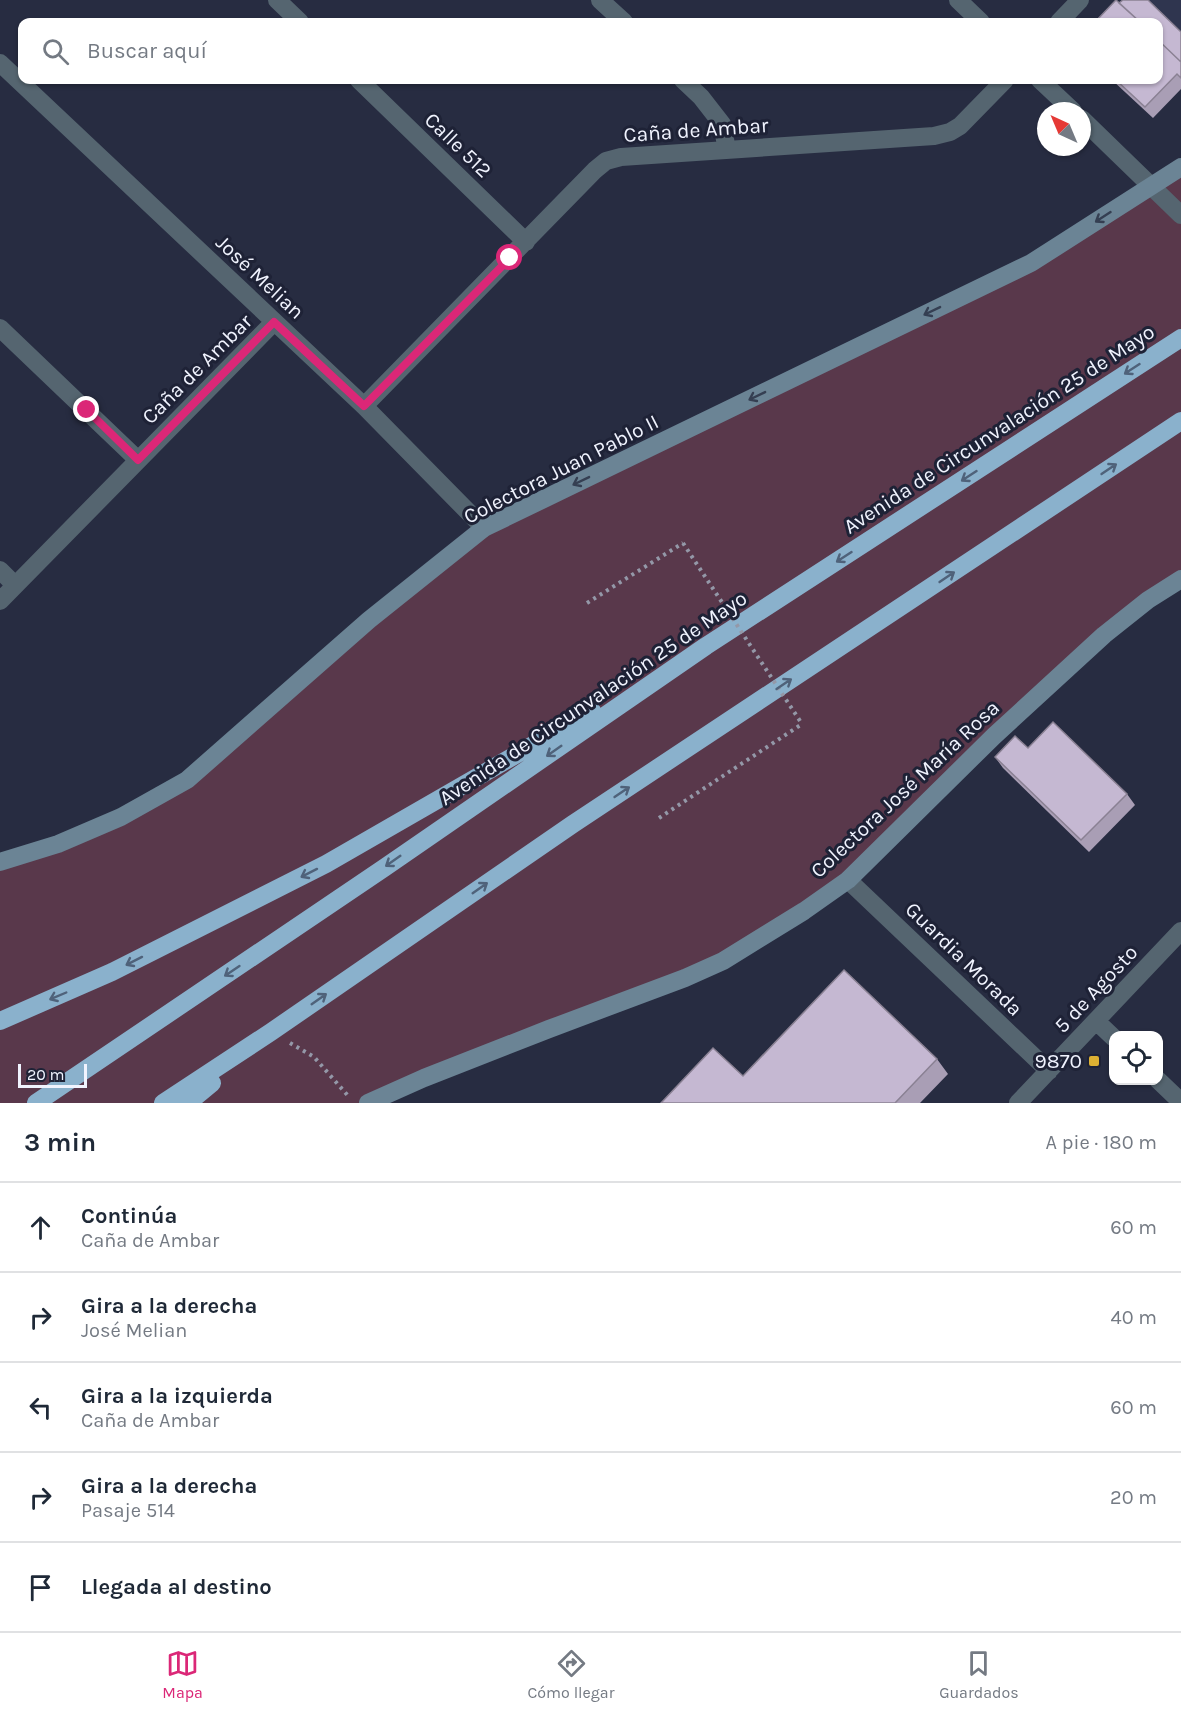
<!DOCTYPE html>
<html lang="es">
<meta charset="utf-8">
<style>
body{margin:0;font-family:Karla,sans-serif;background:#f2f2f3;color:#1f2937}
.controls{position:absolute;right:18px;bottom:18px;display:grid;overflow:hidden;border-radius:12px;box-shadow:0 2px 4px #0004}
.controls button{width:54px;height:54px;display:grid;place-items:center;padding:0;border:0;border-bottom:2px solid #e0e1e3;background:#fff;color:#1f2937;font:30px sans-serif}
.compass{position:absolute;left:1037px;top:102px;width:54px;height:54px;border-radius:50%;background:#fff;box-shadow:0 2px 4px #0004;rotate:316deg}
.scale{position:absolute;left:18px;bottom:15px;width:69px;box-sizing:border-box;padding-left:6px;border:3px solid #f0f3fe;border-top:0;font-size:16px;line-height:21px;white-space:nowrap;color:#f0f3fe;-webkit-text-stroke:4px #1e2236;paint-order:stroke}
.stop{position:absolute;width:18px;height:18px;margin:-14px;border:4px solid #db2777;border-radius:50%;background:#fff}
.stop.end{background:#db2777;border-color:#fff;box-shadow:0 2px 6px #0008}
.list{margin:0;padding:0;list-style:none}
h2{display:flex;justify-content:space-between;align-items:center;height:78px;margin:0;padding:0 24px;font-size:26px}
h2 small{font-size:20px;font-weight:400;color:#747a83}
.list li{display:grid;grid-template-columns:39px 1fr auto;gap:18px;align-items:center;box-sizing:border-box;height:90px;padding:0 24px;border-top:2px solid #e0e1e3}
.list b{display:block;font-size:22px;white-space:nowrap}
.list p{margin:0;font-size:20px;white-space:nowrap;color:#747a83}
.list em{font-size:20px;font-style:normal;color:#747a83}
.icon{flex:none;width:33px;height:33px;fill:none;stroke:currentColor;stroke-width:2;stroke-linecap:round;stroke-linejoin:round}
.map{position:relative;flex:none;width:1181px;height:1103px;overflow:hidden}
.search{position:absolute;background:#fff;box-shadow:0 2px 4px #0004;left:18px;right:18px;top:18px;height:66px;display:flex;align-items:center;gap:15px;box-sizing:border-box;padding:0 21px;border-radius:12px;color:#747a83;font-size:22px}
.sheet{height:528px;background:#fff}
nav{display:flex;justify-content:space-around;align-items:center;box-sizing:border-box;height:84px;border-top:2px solid #e0e1e3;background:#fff;font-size:16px;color:#747a83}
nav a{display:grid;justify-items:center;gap:3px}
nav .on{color:#db2777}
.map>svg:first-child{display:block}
.built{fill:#2f354f}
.green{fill:#59384b}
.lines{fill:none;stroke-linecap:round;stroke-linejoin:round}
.path{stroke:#9498a8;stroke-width:4;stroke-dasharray:3 4.5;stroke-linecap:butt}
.street{stroke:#556570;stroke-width:18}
.secondary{stroke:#6b8495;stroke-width:18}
.highway{stroke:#8ab1cc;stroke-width:18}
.path-bridge{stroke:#9498a8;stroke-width:4;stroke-dasharray:3 4.5;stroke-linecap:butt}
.wall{fill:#a99eb5}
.building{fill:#c5b8d2;stroke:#8a8193;stroke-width:1.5}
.oneway{stroke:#353f52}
.oneway2{stroke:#4f627a}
.route{stroke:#db2777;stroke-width:8}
.poi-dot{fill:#ddb133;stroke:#1e2236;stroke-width:2}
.labels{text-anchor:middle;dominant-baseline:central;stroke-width:6;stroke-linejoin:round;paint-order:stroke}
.street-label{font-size:21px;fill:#f0f3fe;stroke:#1e2236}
.poi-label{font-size:21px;fill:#f0f3fe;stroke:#1e2236;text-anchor:end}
</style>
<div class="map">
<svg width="1181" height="1103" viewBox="0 0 1181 1103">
<rect width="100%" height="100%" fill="#272c41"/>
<!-- built -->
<path class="built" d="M 1147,0 L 1181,0 L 1181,33 Z"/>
<!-- green -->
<path class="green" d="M 1181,167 L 1181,579 L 1148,600 L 848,880 L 755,942 L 368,1103 L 0,1103 L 0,862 L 187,780 L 484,528 L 1031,263 Z"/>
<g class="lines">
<!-- path -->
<path class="path" d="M 587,603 L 683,543
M 659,818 L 802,724
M 290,1043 L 314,1057 L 350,1098"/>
<!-- street -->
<path class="street" d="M 277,0 L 300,22
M 600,0 L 624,22
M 958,0 L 981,22
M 1059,22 L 1080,0
M 0,63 L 364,406 L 484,528
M 359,80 L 526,242
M 683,80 L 701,97 L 722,124 L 727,150
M 1040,80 L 1073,111
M 1082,119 L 1181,215
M 0,328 L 138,460
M 364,406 L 595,170 L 606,161 L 621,157 L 934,136 L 950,132 L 960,126 L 1005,80
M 0,570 L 15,585
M 0,601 L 274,322
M 848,880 L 1049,1071
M 1096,1021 L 1114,1038
M 1158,1080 L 1181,1102
M 1018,1103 L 1181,931"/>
<!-- secondary -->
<path class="secondary" d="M 0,862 L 58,844 L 121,817 L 187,780 L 369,620 L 484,528 L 1031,263 L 1181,167
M 368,1103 L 424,1078 L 549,1029 L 685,978 L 723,961 L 804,911 L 848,880 L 994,736 L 1104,635 L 1148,600 L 1181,579"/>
<!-- highway -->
<path class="highway" d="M 0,1021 L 112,972 L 326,864 L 592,711
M 36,1103 L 384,868 L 706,646 L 1181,338
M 163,1103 L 271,1032 L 573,824 L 1181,421
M 188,1103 L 212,1083"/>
<!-- path-bridge -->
<path class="path-bridge" d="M 683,543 L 802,724"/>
</g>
<!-- wall -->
<path class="wall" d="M 1119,3 L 1181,32 L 1181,89 L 1153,118 L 1112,80 L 1158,80 L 1095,22 Z
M 1028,748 L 1127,794 L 1135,805 L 1089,852 L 1003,768 L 995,757 Z
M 937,1059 L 948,1074 L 920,1103 L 661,1103 L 743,1076 Z"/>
<!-- building -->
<path class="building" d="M 1116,0 L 1140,22 L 1095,22 Z
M 1123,0 L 1148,0 L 1181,32 L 1181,62 L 1158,40 L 1158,22 L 1140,22 L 1119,3 Z
M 1158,40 L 1181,62 L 1181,78 L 1177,74 L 1145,107 L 1116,80 L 1158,80 Z
M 1053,722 L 1127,794 L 1081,840 L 995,757 L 1015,736 L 1028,748 Z
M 844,970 L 937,1059 L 895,1103 L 661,1103 L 713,1048 L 743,1076 Z"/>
<!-- one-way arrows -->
<defs><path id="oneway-shaft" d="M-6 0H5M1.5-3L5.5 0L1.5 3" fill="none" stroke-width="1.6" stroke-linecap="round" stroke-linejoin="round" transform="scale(1.5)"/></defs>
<g class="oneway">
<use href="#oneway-shaft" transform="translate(1103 217) rotate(147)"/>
<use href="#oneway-shaft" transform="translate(932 311) rotate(154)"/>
<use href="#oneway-shaft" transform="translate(757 396) rotate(154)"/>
<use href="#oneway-shaft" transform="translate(581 481) rotate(154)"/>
</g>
<g class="oneway2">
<use href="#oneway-shaft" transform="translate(1132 369) rotate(147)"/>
<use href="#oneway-shaft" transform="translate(1109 469) rotate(-34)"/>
<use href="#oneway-shaft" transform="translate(969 476) rotate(147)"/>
<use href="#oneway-shaft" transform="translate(844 557) rotate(147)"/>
<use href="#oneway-shaft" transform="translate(947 577) rotate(-34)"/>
<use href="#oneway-shaft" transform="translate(784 684) rotate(-34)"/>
<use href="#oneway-shaft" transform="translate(554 751) rotate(145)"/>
<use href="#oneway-shaft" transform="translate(622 792) rotate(-34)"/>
<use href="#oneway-shaft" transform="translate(393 861) rotate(145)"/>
<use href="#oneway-shaft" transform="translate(309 873) rotate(153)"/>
<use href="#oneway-shaft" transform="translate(480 888) rotate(-35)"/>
<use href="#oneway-shaft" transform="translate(134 961) rotate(153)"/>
<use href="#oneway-shaft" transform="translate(232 971) rotate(146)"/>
<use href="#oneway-shaft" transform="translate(58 996) rotate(157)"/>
<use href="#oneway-shaft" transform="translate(319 999) rotate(-35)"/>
</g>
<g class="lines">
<!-- route -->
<path class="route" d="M 87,410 L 138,460 L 274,322 L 364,406 L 510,258"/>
</g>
<!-- markers -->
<rect class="poi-dot" x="1088" y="1055" width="12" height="12" rx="3"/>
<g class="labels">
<!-- street labels -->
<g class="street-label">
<text transform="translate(696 130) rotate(-4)">Caña de Ambar</text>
<text transform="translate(458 145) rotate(44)">Calle 512</text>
<text transform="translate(260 277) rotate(43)">José Melian</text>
<text transform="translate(197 369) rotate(-45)">Caña de Ambar</text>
<text transform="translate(999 429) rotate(-33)">Avenida de Circunvalación 25 de Mayo</text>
<text transform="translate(561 469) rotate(-27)">Colectora Juan Pablo II</text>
<text transform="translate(593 698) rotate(-34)">Avenida de Circunvalación 25 de Mayo</text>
<text transform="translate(905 789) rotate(-43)">Colectora José María Rosa</text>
<text transform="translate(964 959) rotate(44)">Guardia Morada</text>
<text transform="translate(1096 989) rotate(-47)">5 de Agosto</text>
</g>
<!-- poi labels -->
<g class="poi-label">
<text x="1082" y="1061">9870</text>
</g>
</g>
</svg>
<div class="controls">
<button><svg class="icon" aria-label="locate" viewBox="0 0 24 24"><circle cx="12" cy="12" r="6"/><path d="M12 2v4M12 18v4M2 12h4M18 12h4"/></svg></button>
</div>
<svg class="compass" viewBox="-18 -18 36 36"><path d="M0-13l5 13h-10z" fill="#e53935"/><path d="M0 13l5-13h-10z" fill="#747a83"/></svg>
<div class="scale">20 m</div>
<div class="stop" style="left:510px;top:258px"></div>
<div class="stop end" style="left:87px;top:410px"></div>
<div class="search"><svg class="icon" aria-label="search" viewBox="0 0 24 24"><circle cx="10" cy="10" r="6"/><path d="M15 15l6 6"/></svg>Buscar aquí</div>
</div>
<section class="sheet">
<h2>3 min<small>A pie · 180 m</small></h2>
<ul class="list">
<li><svg class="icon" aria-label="ahead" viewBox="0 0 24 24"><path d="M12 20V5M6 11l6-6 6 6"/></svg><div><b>Continúa</b><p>Caña de Ambar</p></div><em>60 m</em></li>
<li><svg class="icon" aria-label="right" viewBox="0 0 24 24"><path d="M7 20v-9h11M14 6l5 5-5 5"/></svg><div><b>Gira a la derecha</b><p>José Melian</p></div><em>40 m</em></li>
<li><svg class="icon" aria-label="left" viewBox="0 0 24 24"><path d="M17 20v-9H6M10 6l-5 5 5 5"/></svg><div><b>Gira a la izquierda</b><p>Caña de Ambar</p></div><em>60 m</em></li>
<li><svg class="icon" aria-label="right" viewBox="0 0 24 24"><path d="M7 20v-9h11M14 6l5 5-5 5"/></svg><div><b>Gira a la derecha</b><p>Pasaje 514</p></div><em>20 m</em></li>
<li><svg class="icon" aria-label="arrive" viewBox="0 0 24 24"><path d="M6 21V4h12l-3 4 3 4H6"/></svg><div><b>Llegada al destino</b></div></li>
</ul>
</section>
<nav>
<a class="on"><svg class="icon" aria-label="map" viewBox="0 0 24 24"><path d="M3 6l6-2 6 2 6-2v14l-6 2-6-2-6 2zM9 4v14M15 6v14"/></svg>Mapa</a>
<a><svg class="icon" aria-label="directions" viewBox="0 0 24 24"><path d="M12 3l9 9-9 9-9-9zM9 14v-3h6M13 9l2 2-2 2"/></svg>Cómo llegar</a>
<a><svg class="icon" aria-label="saved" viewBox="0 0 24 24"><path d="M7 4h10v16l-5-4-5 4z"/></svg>Guardados</a>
</nav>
